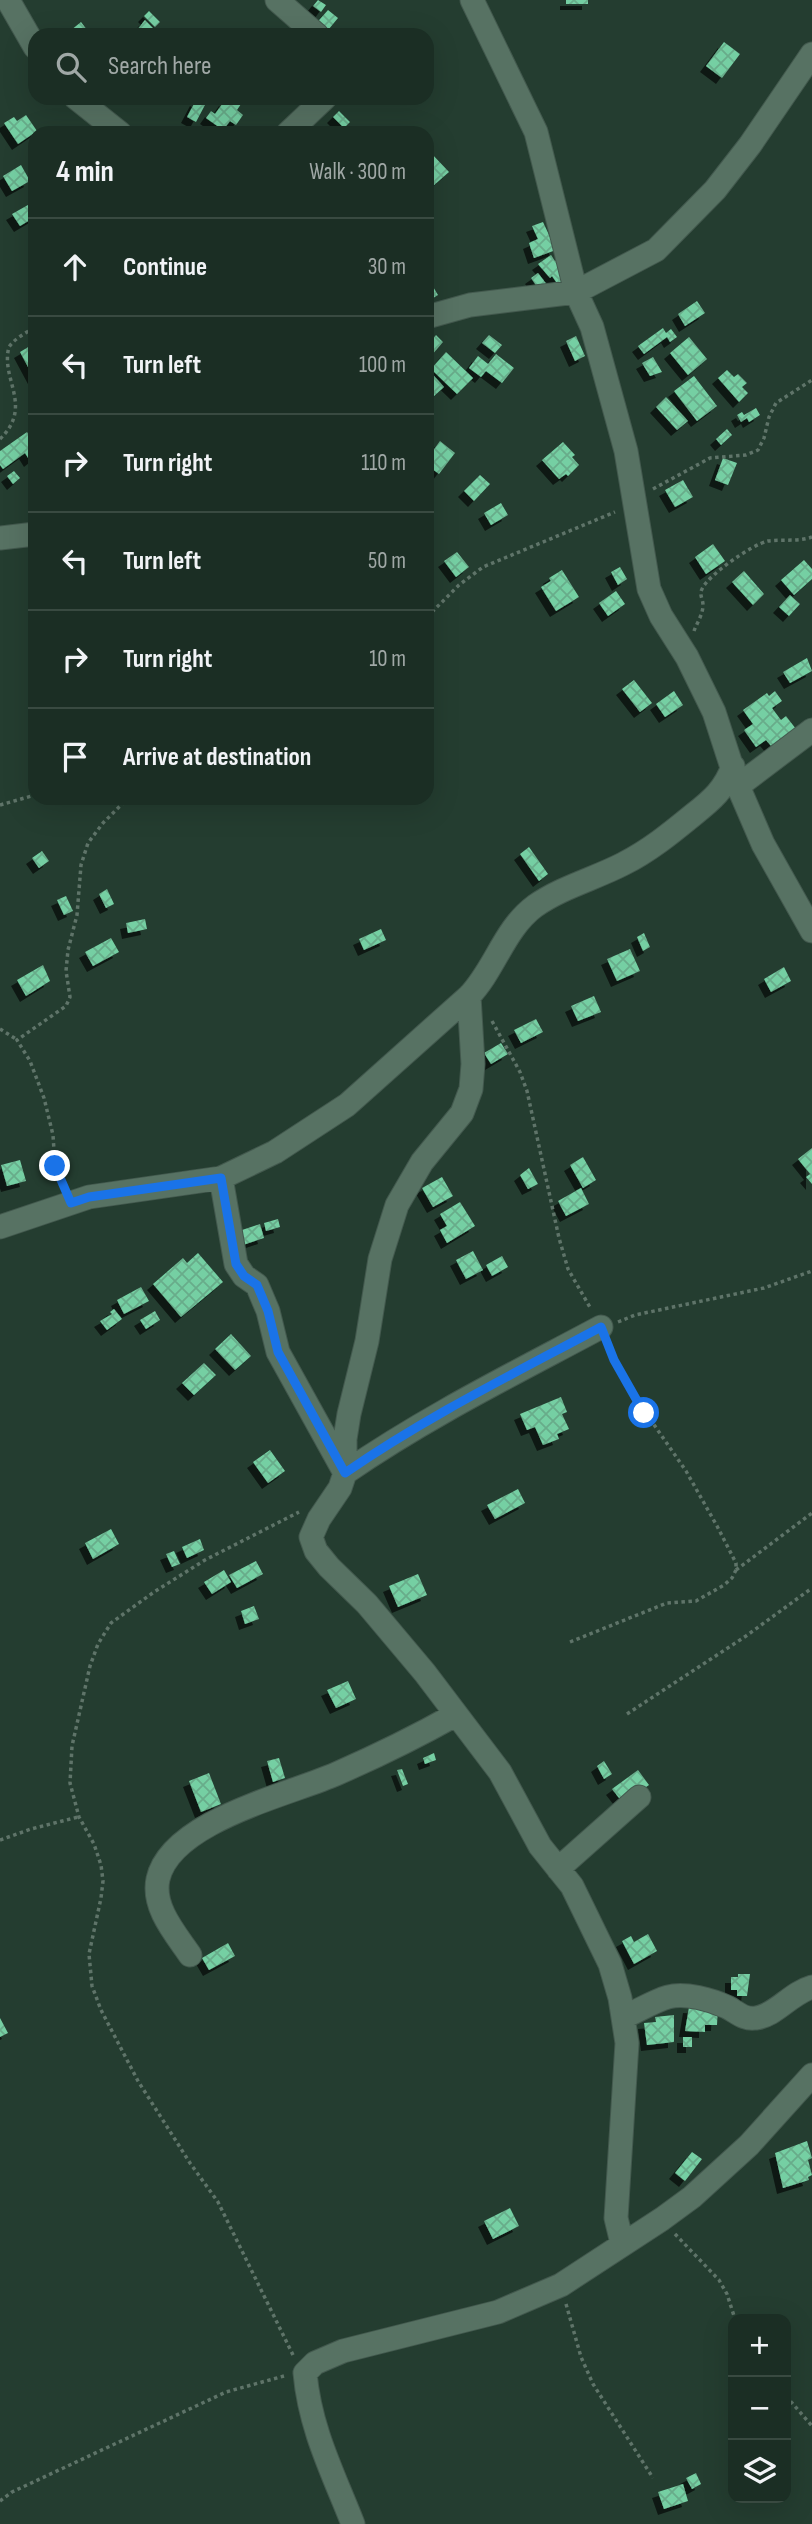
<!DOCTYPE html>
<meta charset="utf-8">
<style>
body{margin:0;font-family:"Sofia Sans Condensed",sans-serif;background:#283a31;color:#f1f3f6}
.controls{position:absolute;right:21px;bottom:21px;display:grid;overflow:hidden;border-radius:14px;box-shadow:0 7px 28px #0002}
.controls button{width:63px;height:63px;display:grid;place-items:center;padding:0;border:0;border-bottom:2px solid #394a41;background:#1b2e24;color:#f1f3f6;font:35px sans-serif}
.stop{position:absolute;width:21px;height:21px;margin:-16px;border:5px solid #1a73e8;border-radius:50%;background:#fff}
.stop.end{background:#1a73e8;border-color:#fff;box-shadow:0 2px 7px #0008}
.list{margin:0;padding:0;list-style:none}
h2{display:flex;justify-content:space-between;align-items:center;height:91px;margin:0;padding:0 28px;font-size:30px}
h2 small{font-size:23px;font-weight:400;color:#a0a8a6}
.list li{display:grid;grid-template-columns:46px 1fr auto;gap:21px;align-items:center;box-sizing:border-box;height:98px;padding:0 28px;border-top:2px solid #394a41}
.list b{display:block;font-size:26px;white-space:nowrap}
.list em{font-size:23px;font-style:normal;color:#a0a8a6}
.icon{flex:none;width:38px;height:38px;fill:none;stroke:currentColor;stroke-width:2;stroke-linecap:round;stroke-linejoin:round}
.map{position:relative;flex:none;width:812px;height:2524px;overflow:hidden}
.search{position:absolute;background:#1b2e24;box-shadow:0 7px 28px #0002;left:28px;top:28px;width:406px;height:77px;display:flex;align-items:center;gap:18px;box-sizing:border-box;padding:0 24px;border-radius:21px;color:#a0a8a6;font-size:26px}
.panel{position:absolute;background:#1b2e24;box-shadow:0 7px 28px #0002;left:28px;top:126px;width:406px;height:679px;border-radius:21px}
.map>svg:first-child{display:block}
.building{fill:url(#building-cross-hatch);filter:url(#shadow)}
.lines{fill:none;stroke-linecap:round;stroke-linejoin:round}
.minor-casing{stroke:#43594e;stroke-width:25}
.path{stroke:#5f7469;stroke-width:3.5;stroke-dasharray:3.5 3.5;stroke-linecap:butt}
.minor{stroke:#577263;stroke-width:23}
.route{stroke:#1a73e8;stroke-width:9}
</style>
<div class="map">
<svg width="812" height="2524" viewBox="0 0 812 2524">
<defs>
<pattern id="building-cross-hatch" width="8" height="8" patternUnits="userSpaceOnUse" patternTransform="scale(1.75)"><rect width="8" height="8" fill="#75cfa3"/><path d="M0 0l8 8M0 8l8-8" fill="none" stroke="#68ac8a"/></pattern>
<filter id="shadow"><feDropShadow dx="-6" dy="6" stdDeviation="0" flood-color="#0009"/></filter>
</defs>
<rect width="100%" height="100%" fill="#243d30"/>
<!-- building -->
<path class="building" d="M 318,0 L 326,5 L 321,12 L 313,6 Z
M 566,0 L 588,0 L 588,4 L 566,4 Z
M 328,10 L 338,18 L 324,35 L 314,26 Z
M 149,11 L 160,22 L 155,27 L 144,16 Z
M 145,20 L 155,30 L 150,35 L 133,35 Z
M 81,22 L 91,35 L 65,35 Z
M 724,42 L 740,54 L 722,78 L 706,66 Z
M 230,98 L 241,104 L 237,110 L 243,115 L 236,125 L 230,121 L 223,130 L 206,118 L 211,111 L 215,114 L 225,100 L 227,102 Z
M 196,100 L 205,105 L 196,122 L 187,117 Z
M 339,111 L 350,122 L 344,128 L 333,117 Z
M 26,115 L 37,131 L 18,144 L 4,123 L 14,117 L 17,121 Z
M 431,153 L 449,172 L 433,186 L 431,183 L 427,187 L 427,156 Z
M 21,165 L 30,181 L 12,191 L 3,176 Z
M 35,201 L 35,217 L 20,226 L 12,214 Z
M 543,222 L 556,250 L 534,258 L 529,243 L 538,239 L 532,226 Z
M 551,255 L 555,261 L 558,259 L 569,279 L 559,286 L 552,276 L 550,278 L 538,264 Z
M 538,273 L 548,286 L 540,291 L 531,278 Z
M 432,285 L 438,295 L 427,302 L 429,293 L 427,287 Z
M 697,301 L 705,313 L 685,326 L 678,314 Z
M 663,328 L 666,333 L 671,329 L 677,337 L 670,342 L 667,337 L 644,354 L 638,346 Z
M 436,335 L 443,342 L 431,356 L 427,353 L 427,345 Z
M 489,335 L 502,345 L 495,353 L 482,343 Z
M 576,336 L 585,356 L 575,361 L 566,341 Z
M 689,337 L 707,359 L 688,375 L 670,353 Z
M 35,343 L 35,380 L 20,352 Z
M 446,352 L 473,378 L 457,394 L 431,369 Z
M 496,354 L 514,368 L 502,383 L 486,371 L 481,377 L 469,368 L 478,356 L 488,364 Z
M 653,357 L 662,372 L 650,376 L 642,363 Z
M 427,368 L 444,387 L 433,397 L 427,390 Z
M 727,370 L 734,377 L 738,374 L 747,383 L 742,387 L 748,393 L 739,402 L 718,378 Z
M 694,376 L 717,406 L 697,421 L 674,391 Z
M 666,397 L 688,421 L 677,430 L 656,407 Z
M 756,408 L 760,415 L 749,422 L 747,418 L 741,422 L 737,415 L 742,412 L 744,415 Z
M 727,429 L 732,435 L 721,445 L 716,439 Z
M 27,432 L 35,444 L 35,457 L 30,461 L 25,453 L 3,469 L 0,465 L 0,451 Z
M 440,441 L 455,453 L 439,474 L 427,465 L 427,459 Z
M 563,442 L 575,455 L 572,457 L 579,465 L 568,476 L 566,474 L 559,479 L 542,460 Z
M 723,458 L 737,463 L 728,485 L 715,480 Z
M 14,471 L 20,478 L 13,484 L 7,476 Z
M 480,475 L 490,484 L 474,501 L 464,491 Z
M 683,480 L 693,497 L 675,507 L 665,490 Z
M 501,503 L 508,515 L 491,525 L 484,513 Z
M 713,544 L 725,561 L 706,574 L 695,557 Z
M 457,552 L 469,567 L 456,577 L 444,561 Z
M 804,560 L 812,569 L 812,579 L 794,595 L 781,580 Z
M 620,567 L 627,579 L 618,585 L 611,572 Z
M 562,570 L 579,597 L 556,611 L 541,587 L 551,581 L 549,578 Z
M 744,571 L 764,594 L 753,605 L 732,582 Z
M 616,591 L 625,604 L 608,616 L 599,603 Z
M 790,595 L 800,604 L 789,616 L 779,607 Z
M 807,658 L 812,671 L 790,683 L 783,672 Z
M 634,680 L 652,703 L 640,712 L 622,689 Z
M 674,691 L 683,705 L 665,717 L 656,704 Z
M 775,691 L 782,701 L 772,708 L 781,720 L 786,716 L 796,729 L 772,747 L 766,740 L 756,747 L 744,730 L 753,724 L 743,710 L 767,693 L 769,696 Z
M 529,847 L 548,874 L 539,881 L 520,854 Z
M 42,851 L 49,861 L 39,868 L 32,858 Z
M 107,889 L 114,904 L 106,908 L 99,894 Z
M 66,896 L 73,911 L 64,915 L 57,900 Z
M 145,919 L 147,929 L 128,933 L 126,923 Z
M 381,929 L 386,940 L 364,950 L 359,939 Z
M 644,933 L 650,947 L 643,951 L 637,937 Z
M 111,938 L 119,952 L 93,966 L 85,952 Z
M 630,949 L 640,971 L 617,981 L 607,959 Z
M 43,965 L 50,981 L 26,996 L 17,980 Z
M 784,967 L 791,981 L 771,992 L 764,979 Z
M 594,996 L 601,1012 L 578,1021 L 571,1006 Z
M 536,1019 L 543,1032 L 521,1043 L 514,1030 Z
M 501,1043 L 508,1054 L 491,1064 L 484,1053 Z
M 812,1148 L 812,1184 L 806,1177 L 810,1174 L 798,1159 Z
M 583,1157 L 596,1180 L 583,1188 L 570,1165 Z
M 20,1160 L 26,1181 L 7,1186 L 1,1165 Z
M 529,1168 L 538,1184 L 528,1189 L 520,1175 Z
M 442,1177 L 453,1196 L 433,1207 L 422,1188 Z
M 581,1188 L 589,1204 L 566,1216 L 558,1201 Z
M 460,1202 L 475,1226 L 447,1243 L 440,1230 L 447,1226 L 440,1214 Z
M 278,1219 L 280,1227 L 266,1231 L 264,1223 Z
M 260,1224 L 264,1238 L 240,1246 L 236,1232 Z
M 473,1251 L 483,1270 L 466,1279 L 456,1260 Z
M 198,1253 L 223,1282 L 181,1317 L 153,1284 L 183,1258 L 187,1263 Z
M 502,1256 L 508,1267 L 492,1276 L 486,1265 Z
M 141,1287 L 149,1301 L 124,1314 L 117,1300 Z
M 114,1309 L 122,1319 L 107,1330 L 100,1321 L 112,1314 L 110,1312 Z
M 155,1311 L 160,1320 L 146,1329 L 140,1320 Z
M 231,1334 L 251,1356 L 235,1370 L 215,1349 Z
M 204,1363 L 216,1375 L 194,1395 L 182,1383 Z
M 561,1397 L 567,1412 L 562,1414 L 569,1429 L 557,1434 L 559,1439 L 543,1445 L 535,1427 L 527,1430 L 520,1414 Z
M 270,1450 L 285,1471 L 268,1483 L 253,1462 Z
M 518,1489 L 525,1503 L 495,1519 L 487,1505 Z
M 111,1529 L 119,1544 L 93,1559 L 85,1543 Z
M 200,1539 L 204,1550 L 187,1558 L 182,1547 Z
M 174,1551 L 180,1564 L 172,1567 L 166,1554 Z
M 256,1561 L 263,1574 L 237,1588 L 229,1575 Z
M 224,1570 L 231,1582 L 212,1594 L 204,1582 Z
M 418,1574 L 427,1595 L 398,1607 L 389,1586 Z
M 254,1606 L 259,1619 L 245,1624 L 241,1611 Z
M 348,1681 L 356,1699 L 336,1708 L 327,1690 Z
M 434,1753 L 436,1760 L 425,1764 L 423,1758 Z
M 279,1758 L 285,1778 L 273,1782 L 267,1761 Z
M 604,1761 L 612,1774 L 604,1779 L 597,1766 Z
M 402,1769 L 408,1784 L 403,1786 L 397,1770 Z
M 638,1770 L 649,1785 L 623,1803 L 612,1789 Z
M 209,1773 L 221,1804 L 201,1812 L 189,1781 Z
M 648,1934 L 657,1951 L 634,1964 L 622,1941 L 631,1936 L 634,1942 Z
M 228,1943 L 235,1956 L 209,1970 L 202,1958 Z
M 738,1974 L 750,1974 L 747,1996 L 737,1996 L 737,1990 L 731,1990 L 731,1977 L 738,1977 Z
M 689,2007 L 718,2008 L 717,2025 L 705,2025 L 705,2032 L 685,2031 Z
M 674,2015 L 674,2042 L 647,2045 L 644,2023 L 656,2022 L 655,2017 Z
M 0,2018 L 8,2033 L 0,2037 Z
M 683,2037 L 692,2037 L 692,2047 L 683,2047 Z
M 807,2141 L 812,2158 L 808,2160 L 812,2175 L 808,2177 L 809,2180 L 783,2188 L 775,2153 Z
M 692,2152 L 702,2159 L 685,2181 L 675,2173 Z
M 510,2208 L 519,2226 L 493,2239 L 484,2221 Z
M 696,2473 L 701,2484 L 692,2489 L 686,2478 Z
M 683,2484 L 688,2501 L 664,2509 L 658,2492 Z"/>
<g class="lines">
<!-- minor casing -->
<g class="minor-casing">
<path id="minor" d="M 8,0 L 35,47
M 277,0 L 317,35
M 472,0 L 536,132 L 576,292 L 592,327 L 626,451 L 649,589 L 661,616 L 687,657 L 714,712 L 738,786 L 763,844 L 812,931
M 76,98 L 120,133
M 288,133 L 325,98
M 427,317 L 470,305 L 576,292 L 656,250 L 715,190 L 750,145 L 812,54
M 0,538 L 35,534
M 738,786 L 812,730
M 469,996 L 473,1064 L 471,1089 L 462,1113 L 422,1162 L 397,1205 L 380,1259 L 367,1341 L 349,1414 L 345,1439 L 345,1473 L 340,1488 L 319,1519 L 311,1537 L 316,1551 L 329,1567 L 367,1604 L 425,1673 L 500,1772 L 540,1846 L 572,1886 L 610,1964 L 620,1998 L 627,2043 L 616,2218 L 622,2243
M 221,1178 L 236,1264 L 244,1276 L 257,1285 L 268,1311 L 278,1352 L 345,1473 C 426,1417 515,1373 601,1327
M 0,1227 L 89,1197 L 221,1178 L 275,1152 L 347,1105 L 469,996 C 495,969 504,929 535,906 C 562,887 594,879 623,864 C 649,851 671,833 693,815 C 712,800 725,789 733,766
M 558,1869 L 639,1797
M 190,1955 C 175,1933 152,1907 158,1879 C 171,1821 288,1795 336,1774 C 377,1756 416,1737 455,1715
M 624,2017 C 638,2011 654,2001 668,1997 C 685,1992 712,2000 727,2007 C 737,2012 744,2020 756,2018 C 775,2016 791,1993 812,1987
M 353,2524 C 333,2473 310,2429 305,2373 L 315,2363 L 343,2351 L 498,2312 L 561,2285 L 662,2219 L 692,2197 L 749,2145 L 812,2075"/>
</g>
<!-- path -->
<path class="path" d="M 0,439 C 34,406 0,379 9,347 C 15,338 26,333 35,327
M 653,489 L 710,458 L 746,455 L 758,450 L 764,438 L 769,417 L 776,403 L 812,380
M 427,617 L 459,585 L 483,567 L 615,512
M 694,631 C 697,623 703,614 703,605 C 703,599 699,595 702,589 C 708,575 753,544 768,541 C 783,539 798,542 812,537
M 0,805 L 35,795
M 492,1021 L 520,1072 L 527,1091 L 559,1238 L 568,1269 L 591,1309
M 0,1029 L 16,1039
M 63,1187 L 55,1166 L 53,1135 L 44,1098 L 30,1061 L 17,1040 L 66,1006 L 70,997 L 66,971 L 68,950 L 77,915 L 81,865 L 88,843 L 103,823 L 128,798
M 618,1322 L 635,1315 L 764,1288 L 812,1271
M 736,1570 L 812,1513
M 570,1642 L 667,1603 L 696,1601 L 724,1585 L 732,1578 L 736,1570 L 736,1563 L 717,1526 L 686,1471 L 630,1390 L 614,1360 L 610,1347
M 627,1714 L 746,1636 L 812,1588
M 0,1840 L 31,1829 L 78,1817
M 675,2234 L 719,2280 L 727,2294 L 735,2319
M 566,2304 L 581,2357 L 593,2384 L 653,2478
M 293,2355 L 218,2202 L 190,2163 L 138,2081 L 101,2010 L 92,1986 L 89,1954 L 101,1898 L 103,1881 L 101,1865 L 94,1844 L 79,1817 L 70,1783 L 72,1746 L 90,1666 L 98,1644 L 111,1623 L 154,1592 L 205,1560 L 299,1512
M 786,2396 L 812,2426
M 0,2501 L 12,2492 L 226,2392 L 284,2376"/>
<!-- minor -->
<use href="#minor" class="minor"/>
</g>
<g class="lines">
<!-- route -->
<path class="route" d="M 55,1166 L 71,1203 L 89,1197 L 221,1178 L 236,1264 L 244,1276 L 257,1285 L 268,1311 L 278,1352 L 345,1473 C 426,1417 515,1373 601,1327 L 614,1360 L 644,1413"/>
</g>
</svg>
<div class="controls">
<button>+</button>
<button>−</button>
<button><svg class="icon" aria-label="layers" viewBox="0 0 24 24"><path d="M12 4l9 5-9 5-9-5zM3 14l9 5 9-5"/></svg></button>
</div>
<div class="stop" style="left:644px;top:1413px"></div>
<div class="stop end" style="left:55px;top:1166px"></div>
<div class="search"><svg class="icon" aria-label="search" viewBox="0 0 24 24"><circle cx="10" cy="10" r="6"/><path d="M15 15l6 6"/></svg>Search here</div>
<section class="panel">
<h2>4 min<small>Walk · 300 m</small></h2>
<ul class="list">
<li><svg class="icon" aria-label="ahead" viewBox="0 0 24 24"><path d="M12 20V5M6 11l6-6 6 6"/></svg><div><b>Continue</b></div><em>30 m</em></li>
<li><svg class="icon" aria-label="left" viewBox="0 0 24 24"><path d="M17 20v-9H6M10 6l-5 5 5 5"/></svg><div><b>Turn left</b></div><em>100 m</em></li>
<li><svg class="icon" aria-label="right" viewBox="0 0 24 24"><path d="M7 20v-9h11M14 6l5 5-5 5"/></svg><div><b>Turn right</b></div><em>110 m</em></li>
<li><svg class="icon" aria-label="left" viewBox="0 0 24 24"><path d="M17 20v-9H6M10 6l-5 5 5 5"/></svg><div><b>Turn left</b></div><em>50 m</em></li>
<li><svg class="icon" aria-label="right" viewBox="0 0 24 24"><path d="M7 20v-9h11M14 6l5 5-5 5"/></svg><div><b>Turn right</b></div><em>10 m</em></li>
<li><svg class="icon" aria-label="arrive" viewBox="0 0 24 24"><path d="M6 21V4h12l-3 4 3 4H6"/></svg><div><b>Arrive at destination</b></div></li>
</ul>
</section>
</div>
